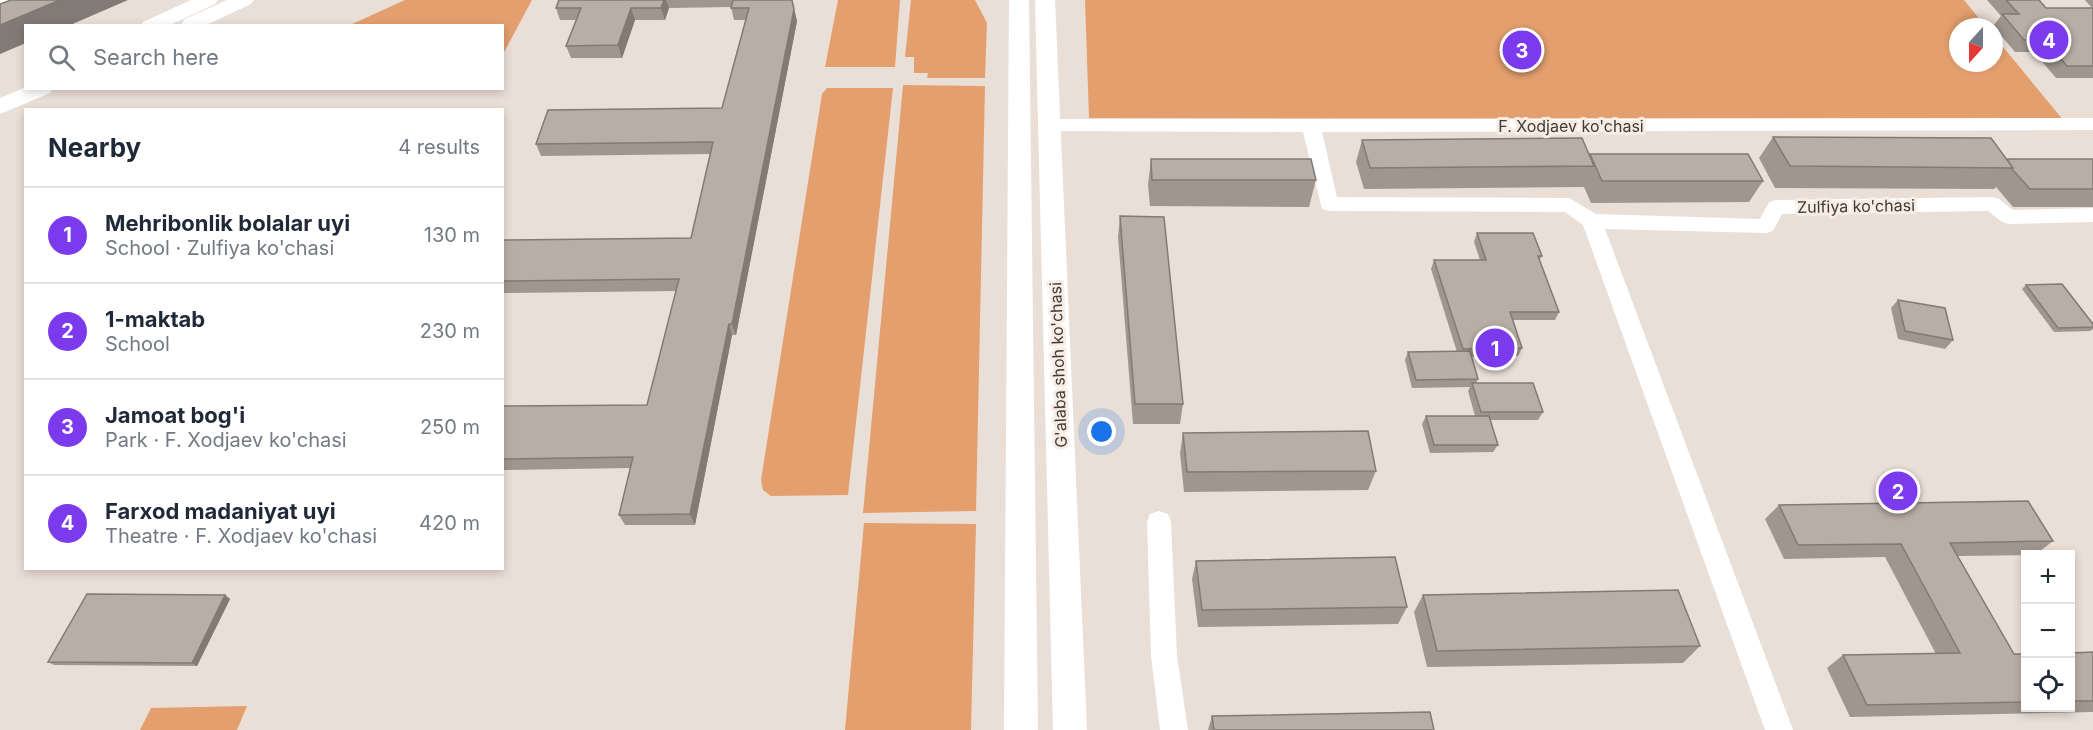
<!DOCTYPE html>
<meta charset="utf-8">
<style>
body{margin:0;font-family:Inter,sans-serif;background:#f6f6f7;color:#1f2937}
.controls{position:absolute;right:18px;bottom:18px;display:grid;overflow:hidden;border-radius:0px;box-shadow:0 3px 9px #0003}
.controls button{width:54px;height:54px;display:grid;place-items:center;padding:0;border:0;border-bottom:2px solid #e0e1e3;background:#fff;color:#1f2937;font:30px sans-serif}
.compass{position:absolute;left:1949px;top:18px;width:54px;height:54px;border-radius:50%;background:#fff;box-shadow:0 3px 9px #0003;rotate:201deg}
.you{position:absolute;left:1102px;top:432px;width:21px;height:21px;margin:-15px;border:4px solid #fff;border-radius:50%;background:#1a73e8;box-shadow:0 0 0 9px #1a73e833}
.badge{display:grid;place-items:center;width:39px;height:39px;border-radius:50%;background:#7c3aed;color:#fff;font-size:20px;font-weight:700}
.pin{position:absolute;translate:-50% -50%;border:3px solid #fff;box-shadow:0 2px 6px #0006}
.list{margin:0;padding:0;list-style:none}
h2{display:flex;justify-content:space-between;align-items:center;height:78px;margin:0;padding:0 24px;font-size:26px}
h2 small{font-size:20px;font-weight:400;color:#747a83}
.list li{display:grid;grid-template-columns:39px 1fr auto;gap:18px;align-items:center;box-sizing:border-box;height:96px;padding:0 24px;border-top:2px solid #e0e1e3}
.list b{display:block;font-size:22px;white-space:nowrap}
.list p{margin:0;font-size:20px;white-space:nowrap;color:#747a83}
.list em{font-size:20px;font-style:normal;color:#747a83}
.icon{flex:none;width:33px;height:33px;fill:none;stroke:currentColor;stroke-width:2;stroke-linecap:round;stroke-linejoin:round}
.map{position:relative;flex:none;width:2093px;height:730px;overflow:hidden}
.search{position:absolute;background:#fff;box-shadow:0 3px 9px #0003;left:24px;top:24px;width:480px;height:66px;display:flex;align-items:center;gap:15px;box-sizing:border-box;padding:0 21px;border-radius:0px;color:#747a83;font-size:22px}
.panel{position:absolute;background:#fff;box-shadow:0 3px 9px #0003;left:24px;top:108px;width:480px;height:462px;border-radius:0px}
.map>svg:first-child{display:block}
.green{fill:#e39f6e}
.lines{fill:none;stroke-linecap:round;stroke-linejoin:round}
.minor{fill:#fff;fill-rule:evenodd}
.major{fill:#fff;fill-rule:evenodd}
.wall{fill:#9f968f}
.shaded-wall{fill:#827a74}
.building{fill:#b9aea6;stroke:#827a74;stroke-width:1.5}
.labels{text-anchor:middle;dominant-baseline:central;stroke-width:6;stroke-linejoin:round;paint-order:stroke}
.street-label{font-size:16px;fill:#3e3a37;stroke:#f8ece4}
</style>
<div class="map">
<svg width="2093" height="730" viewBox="0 0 2093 730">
<rect width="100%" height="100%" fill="#eadfd7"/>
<!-- green -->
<path class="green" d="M 405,0 L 532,0 L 503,54 L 502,26 L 350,25 Z
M 838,0 L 900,0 L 895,67 L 825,67 Z
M 911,0 L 975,0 L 987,23 L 985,78 L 927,78 L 928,73 L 914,73 L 914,57 L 905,57 Z
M 1085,0 L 1964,0 L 1986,27 L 1958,27 L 1958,63 L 1994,63 L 1994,36 L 2064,121 L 1089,118 Z
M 903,85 L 985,86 L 976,511 L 863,513 Z
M 827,88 L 893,88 L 848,495 L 771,496 L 763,490 L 761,480 L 822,94 Z
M 864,523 L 976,524 L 971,730 L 845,730 Z
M 247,706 L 237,730 L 140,730 L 151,708 Z"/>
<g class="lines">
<!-- minor -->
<path class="minor" d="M 0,0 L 18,0 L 16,4 L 0,9 Z
M 2093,118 L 2093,130 L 1322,132 L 1337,197 L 1569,198 L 1596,214 L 1760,219 L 1769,202 L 1776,200 L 1992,197 L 1999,199 L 2013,210 L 2093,208 L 2093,222 L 2009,224 L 2002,222 L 1988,211 L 1782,214 L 1773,231 L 1766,233 L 1605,229 L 1793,730 L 1765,730 L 1583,225 L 1565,212 L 1329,211 L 1322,209 L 1303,132 L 1049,131 L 1042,129 L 1040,125 L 1042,121 L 1049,119 Z
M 1159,511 L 1168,514 L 1171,522 L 1177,656 L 1188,730 L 1160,730 L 1151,656 L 1147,522 L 1150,514 Z"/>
<!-- major -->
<path class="major" d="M 191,0 L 218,0 L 215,4 L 168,26 L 140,26 L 143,22 Z
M 227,0 L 254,0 L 251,4 L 204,26 L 183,26 L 182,23 L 185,19 Z
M 1009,0 L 1029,0 L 1038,730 L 1004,730 Z
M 1035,0 L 1055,0 L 1087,730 L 1053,730 Z
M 26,87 L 53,88 L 50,93 L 0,114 L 0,98 Z"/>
</g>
<!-- wall -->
<path class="wall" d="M 559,0 L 792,0 L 797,21 L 736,335 L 732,335 L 695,525 L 625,525 L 619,515 L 630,468 L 502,470 L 502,406 L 647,405 L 676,291 L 502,293 L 502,240 L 691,238 L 710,154 L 541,156 L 536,144 L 722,108 L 746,20 L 734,20 L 731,7 L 669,8 L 665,20 L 635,20 L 622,58 L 571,58 L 566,46 L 576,20 L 560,20 L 556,8 Z
M 1987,0 L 2039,0 L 2046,8 L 2092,8 L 2085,0 L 2093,0 L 2093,78 L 2056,78 L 2034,52 L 2015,52 L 1993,26 L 2001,16 Z
M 1773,137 L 2007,159 L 2093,159 L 2093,207 L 2013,207 L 1996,187 L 1994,189 L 1775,188 L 1759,158 Z
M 1362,140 L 1589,155 L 1763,181 L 1749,202 L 1591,203 L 1584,187 L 1364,189 L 1356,162 Z
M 1151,159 L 1316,180 L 1309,207 L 1150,206 L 1148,185 Z
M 1120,216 L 1183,404 L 1180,424 L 1133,424 L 1118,237 Z
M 1477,233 L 1542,256 L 1539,261 L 1559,312 L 1555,320 L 1513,320 L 1522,348 L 1518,356 L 1471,357 L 1478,379 L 1476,383 L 1543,412 L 1538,420 L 1490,420 L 1498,445 L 1493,452 L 1430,453 L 1422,424 L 1426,416 L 1475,416 L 1468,391 L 1470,387 L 1412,388 L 1405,360 L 1408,352 L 1457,352 L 1431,269 L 1434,260 L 1480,260 L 1474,242 Z
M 2026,285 L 2093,324 L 2093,329 L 2090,331 L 2054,332 L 2022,289 Z
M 1898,300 L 1953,340 L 1945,349 L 1898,339 L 1891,308 Z
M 1183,433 L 1376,471 L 1368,490 L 1184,492 L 1180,453 Z
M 1779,505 L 2053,541 L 2035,555 L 1958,556 L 2014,654 L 2025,654 L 2025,708 L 2070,708 L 2070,653 L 2093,652 L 2093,712 L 1850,717 L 1827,668 L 1843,655 L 1936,654 L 1885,557 L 1784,559 L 1765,519 Z
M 1196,561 L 1407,607 L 1398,624 L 1198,627 L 1192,579 Z
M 225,595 L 230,599 L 197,666 L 54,665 L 48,662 Z
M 1423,595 L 1700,646 L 1683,663 L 1427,667 L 1414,612 Z
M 1212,716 L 1434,730 L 1208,730 Z"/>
<!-- shaded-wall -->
<path class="shaded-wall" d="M 60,0 L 128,0 L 68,26 L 26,26 L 26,43 L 0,54 L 0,25 Z
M 664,0 L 666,0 L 669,8 L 665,20 L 661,8 Z
M 631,8 L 635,20 L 622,58 L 618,45 Z
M 794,9 L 797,21 L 736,335 L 732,324 Z
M 729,324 L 732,335 L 695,525 L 690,514 Z
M 225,595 L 230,599 L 197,666 L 192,663 Z"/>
<!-- building -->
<path class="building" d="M 11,0 L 60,0 L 0,25 L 0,4 Z
M 559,0 L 664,0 L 661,8 L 631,8 L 618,45 L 566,46 L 581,8 L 556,8 Z
M 733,0 L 792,0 L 794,9 L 732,324 L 729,324 L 690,514 L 619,515 L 633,457 L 502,459 L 502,406 L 647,405 L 679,279 L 502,281 L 502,240 L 691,238 L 713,142 L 536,144 L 548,110 L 722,108 L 749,8 L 731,8 Z
M 2006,0 L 2039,0 L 2046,8 L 2093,8 L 2093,66 L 2067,66 L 2044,40 L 2024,40 L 2002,14 L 2019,14 Z
M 1773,137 L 1991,138 L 2013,168 L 1790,166 Z
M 1582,138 L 1594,166 L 1370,168 L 1362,140 Z
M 1590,154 L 1748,154 L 1763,181 L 1602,181 Z
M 1151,159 L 1311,159 L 1316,180 L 1152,180 Z
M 2007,159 L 2093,159 L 2093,189 L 2030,189 L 2012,169 L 2013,168 Z
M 1120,216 L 1164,217 L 1183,404 L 1135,404 Z
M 1477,233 L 1533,233 L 1542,256 L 1538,256 L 1559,312 L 1510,312 L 1522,348 L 1463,349 L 1434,260 L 1486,260 Z
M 2062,284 L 2093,324 L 2093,327 L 2058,328 L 2026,285 Z
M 1898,300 L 1945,308 L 1953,340 L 1905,331 Z
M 1470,351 L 1478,379 L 1416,380 L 1408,352 Z
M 1472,383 L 1533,383 L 1543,412 L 1481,412 Z
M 1426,416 L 1489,416 L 1498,445 L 1434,445 Z
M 1368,431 L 1376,471 L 1187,472 L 1183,433 Z
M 2028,501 L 2053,541 L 1950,543 L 2014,654 L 2025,654 L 2025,702 L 1867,705 L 1843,655 L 1960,653 L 1901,544 L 1798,545 L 1779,505 Z
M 1395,557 L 1407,607 L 1202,610 L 1196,561 Z
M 1678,590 L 1700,646 L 1437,651 L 1423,595 Z
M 87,594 L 225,595 L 192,663 L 48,662 Z
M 2093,652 L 2093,701 L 2070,701 L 2070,653 Z
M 1430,712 L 1434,730 L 1214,730 L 1212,716 Z"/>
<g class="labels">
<!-- street labels -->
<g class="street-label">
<text x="1571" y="126">F. Xodjaev ko'chasi</text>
<text transform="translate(1856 206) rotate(-1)">Zulfiya ko'chasi</text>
<text transform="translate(1058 365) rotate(-92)">G'alaba shoh ko'chasi</text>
</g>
</g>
</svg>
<div class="controls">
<button>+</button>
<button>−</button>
<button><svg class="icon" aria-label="locate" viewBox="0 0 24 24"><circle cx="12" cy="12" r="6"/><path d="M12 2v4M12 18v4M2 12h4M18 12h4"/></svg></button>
</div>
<svg class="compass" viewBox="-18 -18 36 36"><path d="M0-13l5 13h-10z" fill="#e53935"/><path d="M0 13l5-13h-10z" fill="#747a83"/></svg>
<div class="you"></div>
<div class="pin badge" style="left:1495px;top:348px">1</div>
<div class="pin badge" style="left:1898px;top:491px">2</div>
<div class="pin badge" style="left:1522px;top:50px">3</div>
<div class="pin badge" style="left:2049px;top:40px">4</div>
<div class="search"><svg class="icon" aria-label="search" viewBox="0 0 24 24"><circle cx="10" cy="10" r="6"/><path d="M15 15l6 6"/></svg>Search here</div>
<section class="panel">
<h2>Nearby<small>4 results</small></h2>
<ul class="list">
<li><span class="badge">1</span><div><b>Mehribonlik bolalar uyi</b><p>School · Zulfiya ko'chasi</p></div><em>130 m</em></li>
<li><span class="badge">2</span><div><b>1-maktab</b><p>School</p></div><em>230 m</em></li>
<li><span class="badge">3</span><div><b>Jamoat bog'i</b><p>Park · F. Xodjaev ko'chasi</p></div><em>250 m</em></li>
<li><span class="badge">4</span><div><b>Farxod madaniyat uyi</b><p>Theatre · F. Xodjaev ko'chasi</p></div><em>420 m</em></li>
</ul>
</section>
</div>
